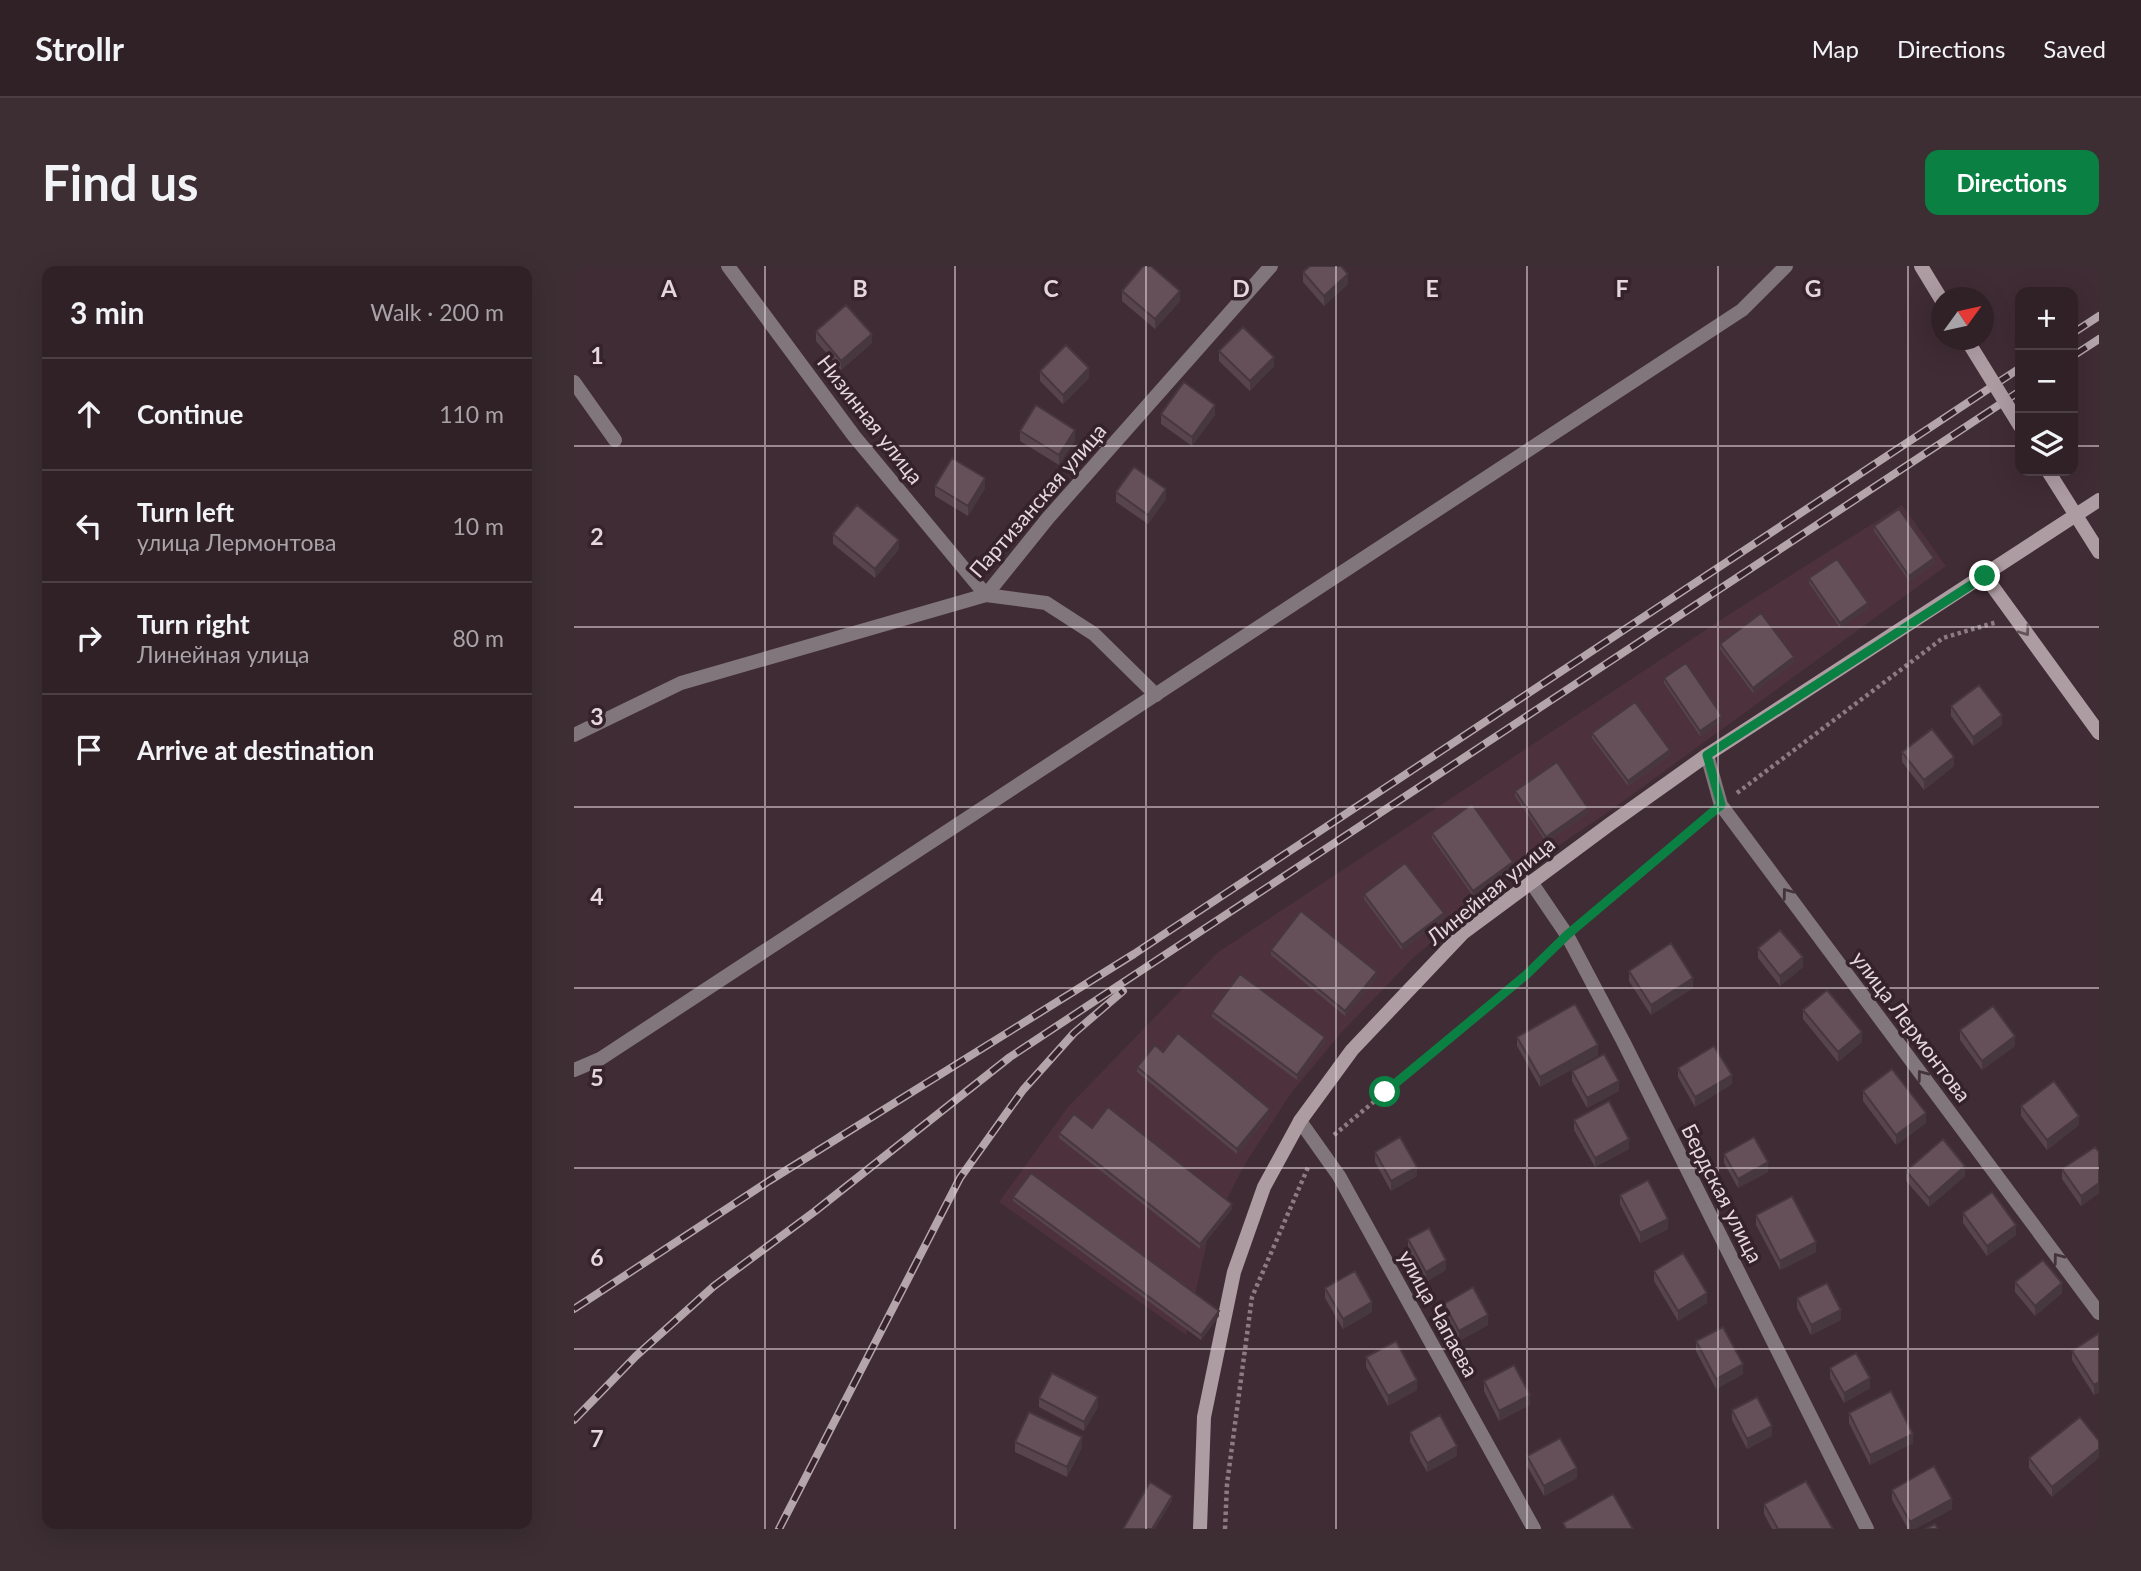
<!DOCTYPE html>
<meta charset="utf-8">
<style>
body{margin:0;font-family:Lato,sans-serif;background:#3c2e33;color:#f1f3f6}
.controls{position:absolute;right:21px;top:21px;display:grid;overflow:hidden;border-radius:14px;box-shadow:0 7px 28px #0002}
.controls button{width:63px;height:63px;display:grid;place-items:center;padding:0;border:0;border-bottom:2px solid #4b3e44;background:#302127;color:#f1f3f6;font:35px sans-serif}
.compass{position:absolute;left:1357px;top:21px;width:63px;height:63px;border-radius:50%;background:#302127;box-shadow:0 7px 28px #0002;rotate:57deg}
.stop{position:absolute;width:21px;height:21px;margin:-16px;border:5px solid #0b8043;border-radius:50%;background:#fff}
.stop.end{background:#0b8043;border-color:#fff;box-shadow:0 2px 7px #0008}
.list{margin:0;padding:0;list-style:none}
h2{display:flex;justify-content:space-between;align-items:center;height:91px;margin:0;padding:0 28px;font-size:30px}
h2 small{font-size:23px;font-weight:400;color:#a8a3a7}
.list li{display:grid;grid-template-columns:46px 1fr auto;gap:21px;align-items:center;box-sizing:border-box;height:112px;padding:0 28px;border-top:2px solid #4b3e44}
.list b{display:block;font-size:26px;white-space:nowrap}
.list p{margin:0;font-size:23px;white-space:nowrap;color:#a8a3a7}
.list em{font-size:23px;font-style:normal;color:#a8a3a7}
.icon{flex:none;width:38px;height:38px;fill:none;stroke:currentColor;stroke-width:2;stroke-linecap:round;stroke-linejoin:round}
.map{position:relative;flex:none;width:1525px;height:1263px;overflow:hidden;border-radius:14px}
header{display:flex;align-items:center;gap:42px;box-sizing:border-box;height:98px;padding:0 35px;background:#302127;border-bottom:2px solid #4b3e44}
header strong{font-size:33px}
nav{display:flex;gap:38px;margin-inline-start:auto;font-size:24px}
.intro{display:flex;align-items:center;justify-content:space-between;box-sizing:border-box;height:168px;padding:0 42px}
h1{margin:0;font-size:49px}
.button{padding:18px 32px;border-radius:14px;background:#0b8043;color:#fff;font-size:24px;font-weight:700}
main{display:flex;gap:42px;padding:0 42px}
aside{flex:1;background:#302127;border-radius:14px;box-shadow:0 7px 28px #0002}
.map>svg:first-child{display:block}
.built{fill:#4d323d}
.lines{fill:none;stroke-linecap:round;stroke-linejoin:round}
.path{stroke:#8c7b82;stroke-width:4.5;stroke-dasharray:3.5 3.5;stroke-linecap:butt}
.service{stroke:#81767b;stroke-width:14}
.minor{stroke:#81767b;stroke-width:14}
.secondary{stroke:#ae9ca3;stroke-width:14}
.rail-casing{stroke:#b4a5ab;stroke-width:8}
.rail{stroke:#35222a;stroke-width:5;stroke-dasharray:16;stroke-linecap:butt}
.secondary-bridge{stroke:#ae9ca3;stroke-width:14}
.wall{fill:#57444c}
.shaded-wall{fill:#47373e}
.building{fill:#654f58;stroke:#47373e;stroke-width:2}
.oneway{stroke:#65535a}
.oneway2{stroke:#44333a}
.route{stroke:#0b8043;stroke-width:9}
.grid{fill:none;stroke:#e5d7dd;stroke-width:2;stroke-opacity:0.55}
.labels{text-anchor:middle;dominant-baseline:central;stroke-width:7;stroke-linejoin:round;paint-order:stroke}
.street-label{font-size:21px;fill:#e5d7dd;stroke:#35222a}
.grid-label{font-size:23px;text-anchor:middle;font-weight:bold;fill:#e5d7dd;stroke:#35222a;stroke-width:7;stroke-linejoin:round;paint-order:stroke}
</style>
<header>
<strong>Strollr</strong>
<nav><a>Map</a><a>Directions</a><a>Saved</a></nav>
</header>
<div class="intro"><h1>Find us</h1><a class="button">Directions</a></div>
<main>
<aside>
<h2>3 min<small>Walk · 200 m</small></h2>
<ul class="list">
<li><svg class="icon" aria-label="ahead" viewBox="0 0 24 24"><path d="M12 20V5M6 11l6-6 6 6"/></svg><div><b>Continue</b></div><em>110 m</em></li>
<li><svg class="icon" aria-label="left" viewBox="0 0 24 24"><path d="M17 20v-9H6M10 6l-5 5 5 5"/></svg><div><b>Turn left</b><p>улица Лермонтова</p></div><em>10 m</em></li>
<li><svg class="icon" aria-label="right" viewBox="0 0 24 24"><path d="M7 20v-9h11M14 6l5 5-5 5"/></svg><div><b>Turn right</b><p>Линейная улица</p></div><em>80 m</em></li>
<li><svg class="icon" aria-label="arrive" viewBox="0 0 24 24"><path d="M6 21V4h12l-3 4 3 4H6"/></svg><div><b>Arrive at destination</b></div></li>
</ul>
</aside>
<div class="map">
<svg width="1525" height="1263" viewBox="0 0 1525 1263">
<rect width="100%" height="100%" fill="#402c34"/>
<!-- built -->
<path class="built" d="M 1328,239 L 1372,300 L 1037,544 L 931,616 L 840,691 L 766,768 L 717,827 L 669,901 L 634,971 L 612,1069 L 425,936 L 494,841 L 643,687 L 1162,344 Z"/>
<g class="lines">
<!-- path -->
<path class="path" d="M 1163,527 L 1369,372 L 1423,356
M 1007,657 L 1132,552
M 760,869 L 952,709 L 978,684
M 651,1263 L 653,1218 L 678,1031 L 735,899"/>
<!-- service -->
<path class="service" d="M 0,116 L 41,174
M 412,329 L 472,337 L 520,368 L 582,429"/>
<!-- minor -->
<path class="minor" d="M 154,0 L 280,170 L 412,329
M 0,469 L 107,417 L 412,329 L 474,252 L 697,0
M 1133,489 L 1147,539 L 1525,1047
M 957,616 L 993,669 L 1049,775 L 1293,1263
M 0,804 L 26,793 L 1168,44 L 1212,0
M 726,855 L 765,910 L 960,1263"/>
<!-- secondary -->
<path class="secondary" d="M 1347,0 L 1367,33
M 1411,310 L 1525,467
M 626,1263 L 630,1151 L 660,1006 L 690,921 L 726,855 L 778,784 L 889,667 L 1036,558 L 1133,489 L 1525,234"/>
<!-- rail casing -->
<g class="rail-casing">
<path id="rail" d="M 1499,67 L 1525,50
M 1499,90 L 1525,73
M 0,1043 L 195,915 L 560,688 L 1446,102
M 0,1154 L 62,1090 L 140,1020 L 240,946 L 436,791 L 1446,125
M 205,1263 L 386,912 L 449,824 L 500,767 L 549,725"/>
</g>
<!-- rail -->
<use href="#rail" class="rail"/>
<!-- secondary-bridge -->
<path class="secondary-bridge" d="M 1393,74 L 1446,160
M 1474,205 L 1525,286"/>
</g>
<!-- wall -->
<path class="wall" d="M 729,6 L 774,18 L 750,40 L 729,16 Z
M 548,25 L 606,35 L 581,63 L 548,35 Z
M 242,65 L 298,77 L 267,104 L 242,75 Z
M 645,85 L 700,100 L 676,125 L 645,95 Z
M 466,105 L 515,112 L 489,138 L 466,115 Z
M 587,148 L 641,149 L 618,180 L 587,158 Z
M 446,165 L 501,174 L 485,199 L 446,175 Z
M 361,220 L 411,222 L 394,250 L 361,230 Z
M 542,226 L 592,233 L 574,258 L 542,236 Z
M 1300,260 L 1360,297 L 1335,315 L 1300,265 Z
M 259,268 L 325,283 L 301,312 L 259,278 Z
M 1235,312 L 1294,342 L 1266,362 L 1235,317 Z
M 1146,378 L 1220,396 L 1179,427 L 1146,383 Z
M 1090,412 L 1148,455 L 1126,470 L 1090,417 Z
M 1377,440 L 1428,459 L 1399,480 L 1377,450 Z
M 1018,467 L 1096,489 L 1054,520 L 1018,472 Z
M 1328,486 L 1380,500 L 1350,524 L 1328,496 Z
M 941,525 L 1014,547 L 972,576 L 941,530 Z
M 858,567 L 939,601 L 899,630 L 858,572 Z
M 790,628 L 870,652 L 828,684 L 790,633 Z
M 1184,682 L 1229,701 L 1206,720 L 1184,692 Z
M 697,684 L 803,711 L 771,750 L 697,689 Z
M 1055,705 L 1119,722 L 1077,749 L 1055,715 Z
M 1229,744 L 1288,776 L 1264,796 L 1229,753 Z
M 638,746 L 751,776 L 723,814 L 638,751 Z
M 1386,764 L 1441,780 L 1408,804 L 1386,774 Z
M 943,771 L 1024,789 L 966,821 L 943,780 Z
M 563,801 L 696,848 L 663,888 L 563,806 Z
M 1104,802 L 1158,818 L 1121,841 L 1104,811 Z
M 998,805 L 1045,825 L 1013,842 L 998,815 Z
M 1289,825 L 1352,857 L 1322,879 L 1289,835 Z
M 1447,840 L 1505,859 L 1473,884 L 1447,850 Z
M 1000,854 L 1055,883 L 1021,901 L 1000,864 Z
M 518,862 L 658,943 L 626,983 L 485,872 L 485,867 Z
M 801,886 L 843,910 L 817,925 L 801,896 Z
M 1525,886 L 1525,927 L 1507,940 L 1488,913 L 1488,903 Z
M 1150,888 L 1194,906 L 1164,922 L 1150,897 Z
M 1332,905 L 1391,910 L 1355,941 L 1332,915 Z
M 1046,929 L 1094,963 L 1066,977 L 1046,938 Z
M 439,931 L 645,1050 L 627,1074 L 439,935 Z
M 1389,947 L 1442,969 L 1413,990 L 1389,957 Z
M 1182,949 L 1242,986 L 1206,1004 L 1182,959 Z
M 834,973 L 872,1004 L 852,1016 L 834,983 Z
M 1080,1005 L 1133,1037 L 1104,1055 L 1080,1015 Z
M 1441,1016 L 1488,1027 L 1461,1050 L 1441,1026 Z
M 751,1022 L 798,1046 L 769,1063 L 751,1032 Z
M 1223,1032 L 1267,1054 L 1237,1069 L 1223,1042 Z
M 870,1038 L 914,1059 L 885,1075 L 870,1048 Z
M 1525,1067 L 1525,1126 L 1520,1129 L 1498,1094 L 1498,1085 Z
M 1122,1075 L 1169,1108 L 1142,1123 L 1122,1085 Z
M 792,1091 L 843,1124 L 814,1140 L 792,1101 Z
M 1256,1102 L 1296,1122 L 1270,1137 L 1256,1112 Z
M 910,1115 L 956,1139 L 925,1155 L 910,1125 Z
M 465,1132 L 524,1141 L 510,1165 L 465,1141 Z
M 1158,1144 L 1198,1170 L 1173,1183 L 1158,1154 Z
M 1275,1147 L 1339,1177 L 1296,1199 L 1275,1157 Z
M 1506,1151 L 1478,1231 L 1455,1202 L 1455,1192 Z
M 836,1166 L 883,1190 L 853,1206 L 836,1176 Z
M 441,1176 L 508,1181 L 493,1211 L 441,1186 Z
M 953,1190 L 1003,1212 L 970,1230 L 953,1200 Z
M 1318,1224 L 1378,1243 L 1341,1263 L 1334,1263 L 1318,1234 Z
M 1190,1238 L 1259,1263 L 1198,1263 L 1190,1248 Z"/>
<!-- shaded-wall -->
<path class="shaded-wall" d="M 774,8 L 774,18 L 750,40 L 750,30 Z
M 606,25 L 606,35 L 581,63 L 581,53 Z
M 298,68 L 298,77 L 267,104 L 267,95 Z
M 700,91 L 700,100 L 676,125 L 676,115 Z
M 515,102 L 515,112 L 489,138 L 489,129 Z
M 641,139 L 641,149 L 618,180 L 618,171 Z
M 501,164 L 501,174 L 485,199 L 485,189 Z
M 411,212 L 411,222 L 394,250 L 394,240 Z
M 592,223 L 592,233 L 574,258 L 574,249 Z
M 325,274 L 325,283 L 301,312 L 301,303 Z
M 1360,292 L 1360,297 L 1335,315 L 1335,310 Z
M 1294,337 L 1294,342 L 1266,362 L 1266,357 Z
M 1220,391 L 1220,396 L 1179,427 L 1179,422 Z
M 1428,449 L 1428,459 L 1399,480 L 1399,471 Z
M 1148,450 L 1148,455 L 1126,470 L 1126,465 Z
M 1096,484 L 1096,489 L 1054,520 L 1054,515 Z
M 1380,491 L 1380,500 L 1350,524 L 1350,514 Z
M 1014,542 L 1014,547 L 972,576 L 972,571 Z
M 939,596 L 939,601 L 899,630 L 899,625 Z
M 870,647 L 870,652 L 828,684 L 828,679 Z
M 1229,691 L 1229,701 L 1206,720 L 1206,710 Z
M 803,706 L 803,711 L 771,750 L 771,745 Z
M 1119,712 L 1119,722 L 1077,749 L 1077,739 Z
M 1288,766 L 1288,776 L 1264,796 L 1264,786 Z
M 1441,770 L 1441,780 L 1408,804 L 1408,795 Z
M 751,771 L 751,776 L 723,814 L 723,809 Z
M 1024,779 L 1024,789 L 966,821 L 966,811 Z
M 1158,809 L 1158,818 L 1121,841 L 1121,831 Z
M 1045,815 L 1045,825 L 1013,842 L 1013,832 Z
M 696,843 L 696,848 L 663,888 L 663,883 Z
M 1352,847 L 1352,857 L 1322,879 L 1322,869 Z
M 1505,850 L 1505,859 L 1473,884 L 1473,874 Z
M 1055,873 L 1055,883 L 1021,901 L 1021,892 Z
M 1194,896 L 1194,906 L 1164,922 L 1164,913 Z
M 1391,900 L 1391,910 L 1355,941 L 1355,932 Z
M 843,901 L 843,910 L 817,925 L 817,915 Z
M 1525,917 L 1525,927 L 1507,940 L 1507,930 Z
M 658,938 L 658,943 L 626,983 L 626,978 Z
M 1094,953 L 1094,963 L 1066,977 L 1066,967 Z
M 1442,959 L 1442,969 L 1413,990 L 1413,980 Z
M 1242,976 L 1242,986 L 1206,1004 L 1206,995 Z
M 872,994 L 872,1004 L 852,1016 L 852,1006 Z
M 1488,1017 L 1488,1027 L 1461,1050 L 1461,1040 Z
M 1133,1027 L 1133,1037 L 1104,1055 L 1104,1045 Z
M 798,1036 L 798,1046 L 769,1063 L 769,1053 Z
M 1267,1044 L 1267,1054 L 1237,1069 L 1237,1059 Z
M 645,1045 L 645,1050 L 627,1074 L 627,1069 Z
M 914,1049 L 914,1059 L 885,1075 L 885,1065 Z
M 1169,1098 L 1169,1108 L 1142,1123 L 1142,1113 Z
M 1296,1112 L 1296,1122 L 1270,1137 L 1270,1127 Z
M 843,1114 L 843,1124 L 814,1140 L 814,1130 Z
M 1525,1116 L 1525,1126 L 1520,1129 L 1520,1119 Z
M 956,1129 L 956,1139 L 925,1155 L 925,1145 Z
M 524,1131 L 524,1141 L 510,1165 L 510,1156 Z
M 1198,1160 L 1198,1170 L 1173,1183 L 1173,1173 Z
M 1339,1168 L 1339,1177 L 1296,1199 L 1296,1189 Z
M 508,1171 L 508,1181 L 493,1211 L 493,1201 Z
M 883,1180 L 883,1190 L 853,1206 L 853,1197 Z
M 1525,1183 L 1525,1192 L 1478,1231 L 1478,1221 Z
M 1003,1202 L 1003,1212 L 970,1230 L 970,1220 Z
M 598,1230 L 598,1235 L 581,1263 L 578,1263 Z
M 1378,1233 L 1378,1243 L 1341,1263 L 1336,1263 L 1336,1256 Z"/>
<!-- building -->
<path class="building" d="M 569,0 L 577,0 L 606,25 L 581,53 L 548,25 Z
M 736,0 L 767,0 L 774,8 L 750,30 L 729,6 Z
M 272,39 L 298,68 L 267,95 L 242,65 Z
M 669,61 L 700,91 L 676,115 L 645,85 Z
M 492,79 L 515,102 L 489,129 L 466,105 Z
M 610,116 L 641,139 L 618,171 L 587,148 Z
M 462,139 L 501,164 L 485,189 L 446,165 Z
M 378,192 L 411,212 L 394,240 L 361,220 Z
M 560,201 L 592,223 L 574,249 L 542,226 Z
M 283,239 L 325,274 L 301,303 L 259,268 Z
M 1325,243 L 1360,292 L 1335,310 L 1300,260 Z
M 1263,293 L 1294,337 L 1266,357 L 1235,312 Z
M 1187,347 L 1220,391 L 1179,422 L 1146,378 Z
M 1112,397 L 1148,450 L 1126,465 L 1090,412 Z
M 1405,419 L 1428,449 L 1399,471 L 1377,440 Z
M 1061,436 L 1096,484 L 1054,515 L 1018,467 Z
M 1358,463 L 1380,491 L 1350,514 L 1328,486 Z
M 983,496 L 1014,542 L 972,571 L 941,525 Z
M 898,538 L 939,596 L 899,625 L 858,567 Z
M 831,597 L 870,647 L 828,679 L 790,628 Z
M 727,645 L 803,706 L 771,745 L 697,684 Z
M 1206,664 L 1229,691 L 1206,710 L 1184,682 Z
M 1097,677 L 1119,712 L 1077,739 L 1055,705 Z
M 666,708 L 751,771 L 723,809 L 638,746 Z
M 1253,724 L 1288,766 L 1264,786 L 1229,744 Z
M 1001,738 L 1024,779 L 966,811 L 943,771 Z
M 1419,740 L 1441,770 L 1408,795 L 1386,764 Z
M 604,767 L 696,843 L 663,883 L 563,801 L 581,779 L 589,786 Z
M 1140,780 L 1158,809 L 1121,831 L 1104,802 Z
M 1030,788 L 1045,815 L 1013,832 L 998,805 Z
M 1318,803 L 1352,847 L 1322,869 L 1289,825 Z
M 1480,815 L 1505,850 L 1473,874 L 1447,840 Z
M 1035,835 L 1055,873 L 1021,892 L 1000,854 Z
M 534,841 L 658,938 L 626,978 L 485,867 L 500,848 L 518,862 Z
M 826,871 L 843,901 L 817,915 L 801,886 Z
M 1180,871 L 1194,896 L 1164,913 L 1150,888 Z
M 1369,873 L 1391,900 L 1355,932 L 1332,905 Z
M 1521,881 L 1525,886 L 1525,917 L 1507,930 L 1488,903 Z
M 457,907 L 645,1045 L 627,1069 L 439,931 Z
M 1074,914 L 1094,953 L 1066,967 L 1046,929 Z
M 1418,926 L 1442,959 L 1413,980 L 1389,947 Z
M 1218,930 L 1242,976 L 1206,995 L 1182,949 Z
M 855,962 L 872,994 L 852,1006 L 834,973 Z
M 1109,987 L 1133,1027 L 1104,1045 L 1080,1005 Z
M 1469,994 L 1488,1017 L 1461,1040 L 1441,1016 Z
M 781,1005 L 798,1036 L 769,1053 L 751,1022 Z
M 1253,1017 L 1267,1044 L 1237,1059 L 1223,1032 Z
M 899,1021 L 914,1049 L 885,1065 L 870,1038 Z
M 1149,1061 L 1169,1098 L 1142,1113 L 1122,1075 Z
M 1525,1067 L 1525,1116 L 1520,1119 L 1498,1085 Z
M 822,1075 L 843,1114 L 814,1130 L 792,1091 Z
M 1282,1087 L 1296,1112 L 1270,1127 L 1256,1102 Z
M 940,1099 L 956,1129 L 925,1145 L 910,1115 Z
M 478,1107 L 524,1131 L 510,1156 L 465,1132 Z
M 1317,1125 L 1339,1168 L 1296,1189 L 1275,1147 Z
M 1183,1131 L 1198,1160 L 1173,1173 L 1158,1144 Z
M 455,1146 L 508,1171 L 493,1201 L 441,1176 Z
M 866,1149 L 883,1180 L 853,1197 L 836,1166 Z
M 1506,1151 L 1525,1175 L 1525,1183 L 1478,1221 L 1455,1192 Z
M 986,1172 L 1003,1202 L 970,1220 L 953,1190 Z
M 1360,1200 L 1378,1233 L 1336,1256 L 1318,1224 Z
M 1232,1215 L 1259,1263 L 1204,1263 L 1190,1238 Z
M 576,1216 L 598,1230 L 578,1263 L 549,1263 Z
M 1039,1228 L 1059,1263 L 992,1263 L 989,1257 Z
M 1361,1258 L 1364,1263 L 1351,1263 Z"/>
<!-- one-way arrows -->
<defs><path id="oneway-chevron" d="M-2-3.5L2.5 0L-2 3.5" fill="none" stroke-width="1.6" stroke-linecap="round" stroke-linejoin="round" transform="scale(1.75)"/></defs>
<use class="oneway" href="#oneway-chevron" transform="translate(1451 365) rotate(54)"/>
<g class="oneway2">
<use href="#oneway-chevron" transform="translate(1213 627) rotate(-127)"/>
<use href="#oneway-chevron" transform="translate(1348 809) rotate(-127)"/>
<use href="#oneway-chevron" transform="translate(1484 992) rotate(-127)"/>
</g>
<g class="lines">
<!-- route -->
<path class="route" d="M 811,826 L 952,709 L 993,669 L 1147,539 L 1133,489 L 1411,310"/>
</g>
<!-- grid -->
<path class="grid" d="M 191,0 L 191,1263M 381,0 L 381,1263M 572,0 L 572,1263M 762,0 L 762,1263M 953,0 L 953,1263M 1144,0 L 1144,1263M 1334,0 L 1334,1263M 0,180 L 1446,180M 1499,180 L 1525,180M 0,361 L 1525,361M 0,541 L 1525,541M 0,722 L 1525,722M 0,902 L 1525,902M 0,1083 L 1525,1083"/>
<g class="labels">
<!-- street labels -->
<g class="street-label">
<text transform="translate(297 153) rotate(52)">Низинная улица</text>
<text transform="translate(463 234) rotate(-49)">Партизанская улица</text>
<text transform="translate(916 624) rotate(-39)">Линейная улица</text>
<text transform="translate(1338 760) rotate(53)">улица Лермонтова</text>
<text transform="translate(1149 927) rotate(63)">Бердская улица</text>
<text transform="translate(865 1047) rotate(61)">улица Чапаева</text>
</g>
</g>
<g class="grid-label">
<text x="95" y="31">A</text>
<text x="286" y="31">B</text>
<text x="477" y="31">C</text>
<text x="667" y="31">D</text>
<text x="858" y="31">E</text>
<text x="1048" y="31">F</text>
<text x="1239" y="31">G</text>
<text x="23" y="98">1</text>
<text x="23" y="279">2</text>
<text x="23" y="459">3</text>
<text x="23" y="639">4</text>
<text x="23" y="820">5</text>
<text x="23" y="1000">6</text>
<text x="23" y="1181">7</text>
</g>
</svg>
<div class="controls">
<button>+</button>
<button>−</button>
<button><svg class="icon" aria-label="layers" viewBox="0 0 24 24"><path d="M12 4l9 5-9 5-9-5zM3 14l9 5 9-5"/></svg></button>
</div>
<svg class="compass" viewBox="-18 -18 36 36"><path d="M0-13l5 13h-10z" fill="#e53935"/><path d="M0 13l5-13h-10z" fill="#a8a3a7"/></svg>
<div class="stop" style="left:811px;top:826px"></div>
<div class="stop end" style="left:1411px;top:310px"></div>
</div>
</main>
